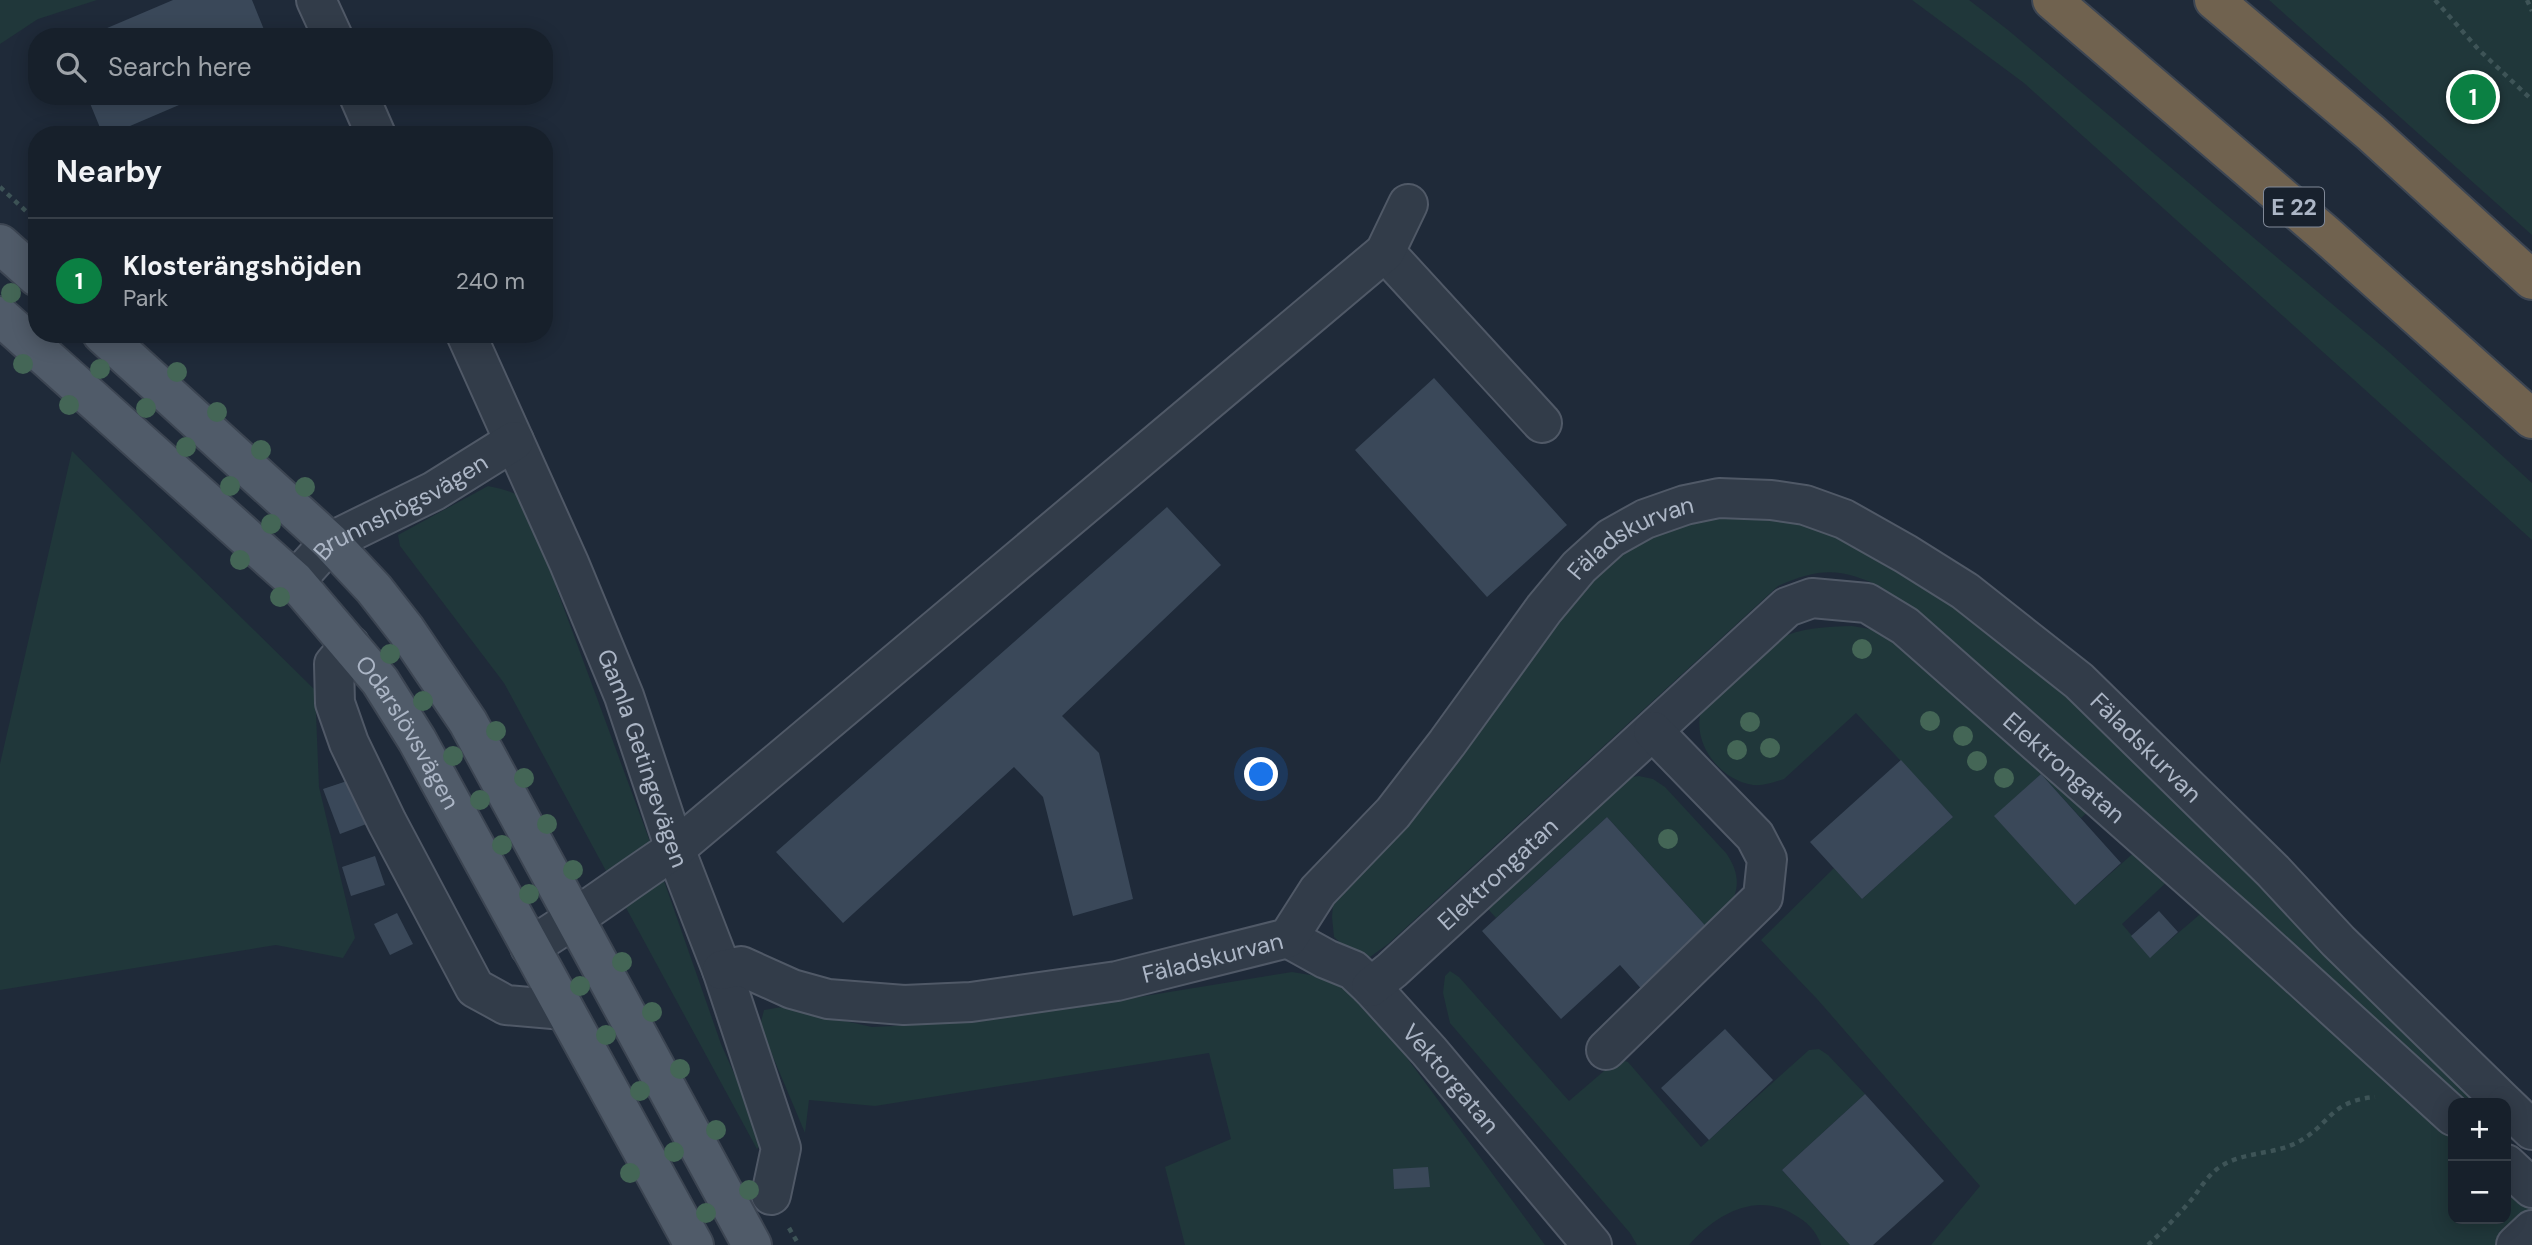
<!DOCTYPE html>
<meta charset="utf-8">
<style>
body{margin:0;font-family:"DM Sans",sans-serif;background:#242d37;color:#f1f3f6}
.controls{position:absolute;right:21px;bottom:21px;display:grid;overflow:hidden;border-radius:14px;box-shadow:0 4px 18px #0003}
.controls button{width:63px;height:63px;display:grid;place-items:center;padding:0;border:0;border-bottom:2px solid #363e47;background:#17202b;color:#f1f3f6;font:35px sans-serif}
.you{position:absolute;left:1262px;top:775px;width:24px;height:24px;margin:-18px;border:5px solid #fff;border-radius:50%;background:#1a73e8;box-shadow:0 0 0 10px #1a73e833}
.badge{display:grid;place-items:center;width:46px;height:46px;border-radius:50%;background:#0b8043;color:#fff;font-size:23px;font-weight:700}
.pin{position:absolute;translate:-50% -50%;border:4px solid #fff;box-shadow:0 2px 7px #0006}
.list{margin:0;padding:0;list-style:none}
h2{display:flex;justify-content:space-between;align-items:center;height:91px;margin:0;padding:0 28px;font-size:30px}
h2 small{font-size:23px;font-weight:400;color:#9ea3a9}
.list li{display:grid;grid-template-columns:46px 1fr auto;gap:21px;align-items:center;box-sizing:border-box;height:126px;padding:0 28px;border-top:2px solid #363e47}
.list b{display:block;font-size:26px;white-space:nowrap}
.list p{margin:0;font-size:23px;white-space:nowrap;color:#9ea3a9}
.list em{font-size:23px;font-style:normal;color:#9ea3a9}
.icon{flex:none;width:38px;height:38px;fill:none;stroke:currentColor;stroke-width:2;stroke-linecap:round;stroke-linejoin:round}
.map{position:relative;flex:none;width:2532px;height:1245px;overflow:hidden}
.search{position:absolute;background:#17202b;box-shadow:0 4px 18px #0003;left:28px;top:28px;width:525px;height:77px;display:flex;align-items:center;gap:18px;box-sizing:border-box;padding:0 24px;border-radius:28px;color:#9ea3a9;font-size:26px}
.panel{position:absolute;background:#17202b;box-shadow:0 4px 18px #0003;left:28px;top:126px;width:525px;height:217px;border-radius:28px}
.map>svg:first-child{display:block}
.green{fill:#20373a}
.building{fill:#3a4859}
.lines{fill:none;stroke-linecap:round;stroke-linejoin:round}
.minor-casing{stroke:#505967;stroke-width:42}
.major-casing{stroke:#3c4552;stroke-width:42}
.highway-casing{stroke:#3d4653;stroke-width:42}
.path{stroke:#3e5457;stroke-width:4.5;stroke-dasharray:5 5;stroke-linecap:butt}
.minor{stroke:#323c49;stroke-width:38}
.major{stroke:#505b69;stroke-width:38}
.highway{stroke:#70624f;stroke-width:38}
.tree{fill:#446656}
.labels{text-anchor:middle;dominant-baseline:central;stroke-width:6;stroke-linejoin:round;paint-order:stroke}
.shield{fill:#18212d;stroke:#808998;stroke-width:2}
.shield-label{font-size:23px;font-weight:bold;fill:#acb6c6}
.street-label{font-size:24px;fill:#acb6c6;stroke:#18212d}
</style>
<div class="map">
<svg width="2532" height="1245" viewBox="0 0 2532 1245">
<rect width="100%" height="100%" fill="#1f2a39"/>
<!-- green -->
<path class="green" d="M 0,0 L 97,0 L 38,19 L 0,44 Z
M 1912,0 L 1969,0 L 2008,30 L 2390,353 L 2532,483 L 2532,540 L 2024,83 Z
M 2269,0 L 2532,0 L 2532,235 Z
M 72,451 L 315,690 L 319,787 L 355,938 L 343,958 L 276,945 L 0,990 L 0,764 Z
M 488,486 C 503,489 516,492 528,503 C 540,514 552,569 556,587 L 656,858 L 721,1044 L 764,1141 L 757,1149 L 504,683 L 400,546 L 398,535 Z
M 1703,516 L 1790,521 L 1840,535 L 1955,602 L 2115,728 L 2494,1103 L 2456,1103 L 1883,588 C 1842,568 1821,567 1778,586 L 1388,944 L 1370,957 L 1350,951 L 1334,937 L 1332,917 L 1333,905 L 1511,686 L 1596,571 L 1662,527 Z
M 1852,626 L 1876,630 L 1901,643 L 2093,807 L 2081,818 L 2041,774 L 1995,816 L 2075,905 L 2138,849 L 2171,878 L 2122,924 L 2150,957 L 2205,910 L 2453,1136 L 2453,1219 L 2506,1219 L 2506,1185 L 2530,1211 L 2529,1219 L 2504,1245 L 1931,1245 L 1980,1186 L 1818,1000 L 1761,940 L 1834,868 L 1862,899 L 1953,817 L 1856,713 L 1784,779 C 1775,782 1764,786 1753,785 C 1720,780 1692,744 1701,711 C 1704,700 1718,691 1726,684 C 1739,672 1751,657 1765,647 C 1790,628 1822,627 1852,626 Z
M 1639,776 L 1653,779 L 1665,787 L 1726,853 C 1749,886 1731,905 1712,933 L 1607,817 L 1496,918 L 1481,901 L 1624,778 Z
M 1450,971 L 1459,977 L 1569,1101 L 1618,1059 L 1628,1062 L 1701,1147 L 1809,1050 L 1819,1049 L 1828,1055 L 1865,1094 L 1782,1170 L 1850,1245 L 1821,1245 C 1816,1230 1807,1222 1793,1214 C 1755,1191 1714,1216 1689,1245 L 1637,1245 L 1630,1233 L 1450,1023 L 1443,993 L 1445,976 Z
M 1292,972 L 1329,978 L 1347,987 L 1396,1043 L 1545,1245 L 1185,1245 L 1165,1167 L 1231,1139 L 1209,1053 L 875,1106 L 809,1100 L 805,1133 L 760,1026 L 764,1010 L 782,1007 L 872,1027 L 933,1024 L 1096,1004 Z"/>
<!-- building -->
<path class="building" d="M 173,0 L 252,0 L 267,37 L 86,37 Z
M 87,96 L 200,96 L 109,135 L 103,135 Z
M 1434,378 L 1567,525 L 1487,597 L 1355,450 Z
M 1167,507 L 1221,565 L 1062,716 L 1099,753 L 1133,899 L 1073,916 L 1043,797 L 1014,767 L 843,923 L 776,852 Z
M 1901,760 L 1953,817 L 1862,899 L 1810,842 Z
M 2041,774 L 2121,863 L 2075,905 L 1994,816 Z
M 353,779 L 369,823 L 340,834 L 323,789 Z
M 1607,817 L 1712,933 L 1645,993 L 1620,965 L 1561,1019 L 1482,931 Z
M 375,856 L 385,885 L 351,896 L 342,867 Z
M 2159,911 L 2178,932 L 2150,958 L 2131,936 Z
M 397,913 L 413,944 L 390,955 L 374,924 Z
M 1725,1029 L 1773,1080 L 1709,1140 L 1661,1088 Z
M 1865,1094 L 1944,1181 L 1873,1245 L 1850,1245 L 1782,1170 Z
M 1428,1167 L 1430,1187 L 1394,1189 L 1393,1169 Z"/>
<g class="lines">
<!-- minor casing -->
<g class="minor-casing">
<g id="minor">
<path d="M 316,0 L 333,37"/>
<path d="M 359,96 L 376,135"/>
<path d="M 1385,252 L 1542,423"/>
<path id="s1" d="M 466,334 L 569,563 L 624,696 L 675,849 L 722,970 L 781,1148 L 771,1195"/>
<path id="s2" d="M 295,581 L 330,542 L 434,491 L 514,441"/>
<path d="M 350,645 L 334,664 L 335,703 L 349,743 L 387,822 L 475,988 L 506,1005 L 564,1010"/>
<path id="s3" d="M 1288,938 L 1326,959 L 1353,970 L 1371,987 L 1429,1051 L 1592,1245"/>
<path d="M 530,947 C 580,917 626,881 675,849 L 1385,252 L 1408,204"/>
<path id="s4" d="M 722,970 L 741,966 L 792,989 L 828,999 L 904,1005 L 971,1002 L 1117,981 L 1288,938 L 1318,891 L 1393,813 L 1447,743 L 1544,609 L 1579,567 L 1611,538 L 1645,519 L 1685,505 L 1719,498 L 1771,500 L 1805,505 L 1844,519 L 1906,554 L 1965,591 L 2079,681 L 2273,871 L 2338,941 L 2504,1103"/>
<path id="s5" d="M 1371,987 L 1392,970 L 1787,607 L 1812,598 L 1867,603 L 1905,626 L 2241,923 L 2453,1116"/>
<path d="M 1606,1050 L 1763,897 L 1767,859 L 1755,836 L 1653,731"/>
<path d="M 2506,1105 L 2532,1130"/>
<path d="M 2506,1164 L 2532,1188"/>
<path d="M 2516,1245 L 2532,1230"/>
</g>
</g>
<!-- major casing -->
<g class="major-casing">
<g id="major">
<path d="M 0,244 L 37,277"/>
<path id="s6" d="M 0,316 L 295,581 L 380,681 L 417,740 L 694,1245"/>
<path d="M 102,334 L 330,542 L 374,589 L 406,630 L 468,722 L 752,1245"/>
</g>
</g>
<!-- highway casing -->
<g class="highway-casing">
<path id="highway" d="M 2052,0 L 2325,234 L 2532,419
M 2214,0 L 2371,133 L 2532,280"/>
</g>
<!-- path -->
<path class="path" d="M 2435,0 L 2478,49 L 2532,100
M 2527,0 L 2532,11
M 0,187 L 28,213
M 789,1228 L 799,1245
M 2148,1245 C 2164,1230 2179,1214 2193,1198 C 2200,1188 2207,1177 2217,1169 C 2239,1152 2270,1155 2294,1144 C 2330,1127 2328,1101 2375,1097"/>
<!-- minor -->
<use href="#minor" class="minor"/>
<!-- major -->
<use href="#major" class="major"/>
<!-- highway -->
<use href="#highway" class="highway"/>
</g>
<!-- trees -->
<g class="tree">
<circle cx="11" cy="293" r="10"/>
<circle cx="23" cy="364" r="10"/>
<circle cx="100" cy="369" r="10"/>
<circle cx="177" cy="372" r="10"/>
<circle cx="69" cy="405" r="10"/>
<circle cx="146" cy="408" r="10"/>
<circle cx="217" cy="412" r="10"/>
<circle cx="186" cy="447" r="10"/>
<circle cx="261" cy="450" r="10"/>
<circle cx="230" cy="486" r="10"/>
<circle cx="305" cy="487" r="10"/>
<circle cx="271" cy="524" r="10"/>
<circle cx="240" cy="560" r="10"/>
<circle cx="280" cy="597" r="10"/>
<circle cx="1862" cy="649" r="10"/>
<circle cx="390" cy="654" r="10"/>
<circle cx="423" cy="701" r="10"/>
<circle cx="1930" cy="721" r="10"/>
<circle cx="1750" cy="722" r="10"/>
<circle cx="496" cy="731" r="10"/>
<circle cx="1963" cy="736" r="10"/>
<circle cx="1770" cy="748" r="10"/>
<circle cx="1737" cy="750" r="10"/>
<circle cx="453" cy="756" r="10"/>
<circle cx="1977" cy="761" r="10"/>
<circle cx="524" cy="778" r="10"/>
<circle cx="2004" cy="778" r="10"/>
<circle cx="480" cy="800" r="10"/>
<circle cx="547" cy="824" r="10"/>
<circle cx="1668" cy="839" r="10"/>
<circle cx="502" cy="845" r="10"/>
<circle cx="573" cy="870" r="10"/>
<circle cx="529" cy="894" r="10"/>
<circle cx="622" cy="962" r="10"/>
<circle cx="580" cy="986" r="10"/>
<circle cx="652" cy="1012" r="10"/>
<circle cx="606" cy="1035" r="10"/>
<circle cx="680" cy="1069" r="10"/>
<circle cx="640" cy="1091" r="10"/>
<circle cx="716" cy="1130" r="10"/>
<circle cx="674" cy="1152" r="10"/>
<circle cx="630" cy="1173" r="10"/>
<circle cx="749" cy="1190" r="10"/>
<circle cx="706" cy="1213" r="10"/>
</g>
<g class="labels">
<!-- shield labels -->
<rect class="shield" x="2264" y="187.5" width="60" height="39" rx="5"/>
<g class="shield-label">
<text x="2294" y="207">E 22</text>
</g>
<!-- street labels -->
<g class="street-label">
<text stroke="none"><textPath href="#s2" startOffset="131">Brunnshögsvägen</textPath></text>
<text stroke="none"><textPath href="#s4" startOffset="1113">Fäladskurvan</textPath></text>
<text stroke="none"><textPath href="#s6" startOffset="586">Odarslövsvägen</textPath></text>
<text stroke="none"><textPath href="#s4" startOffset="1720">Fäladskurvan</textPath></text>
<text stroke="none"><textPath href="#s1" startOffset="460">Gamla Getingevägen</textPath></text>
<text stroke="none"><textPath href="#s5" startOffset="903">Elektrongatan</textPath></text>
<text stroke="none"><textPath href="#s5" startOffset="170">Elektrongatan</textPath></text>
<text stroke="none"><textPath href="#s4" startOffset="502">Fäladskurvan</textPath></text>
<text stroke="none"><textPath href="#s3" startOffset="219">Vektorgatan</textPath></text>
</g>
</g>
</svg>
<div class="controls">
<button>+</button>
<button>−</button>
</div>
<div class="you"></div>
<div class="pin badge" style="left:2473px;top:97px">1</div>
<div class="search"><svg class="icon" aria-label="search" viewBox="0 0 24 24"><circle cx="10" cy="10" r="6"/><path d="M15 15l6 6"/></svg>Search here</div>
<section class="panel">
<h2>Nearby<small></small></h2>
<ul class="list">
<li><span class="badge">1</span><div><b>Klosterängshöjden</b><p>Park</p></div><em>240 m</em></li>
</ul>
</section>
</div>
